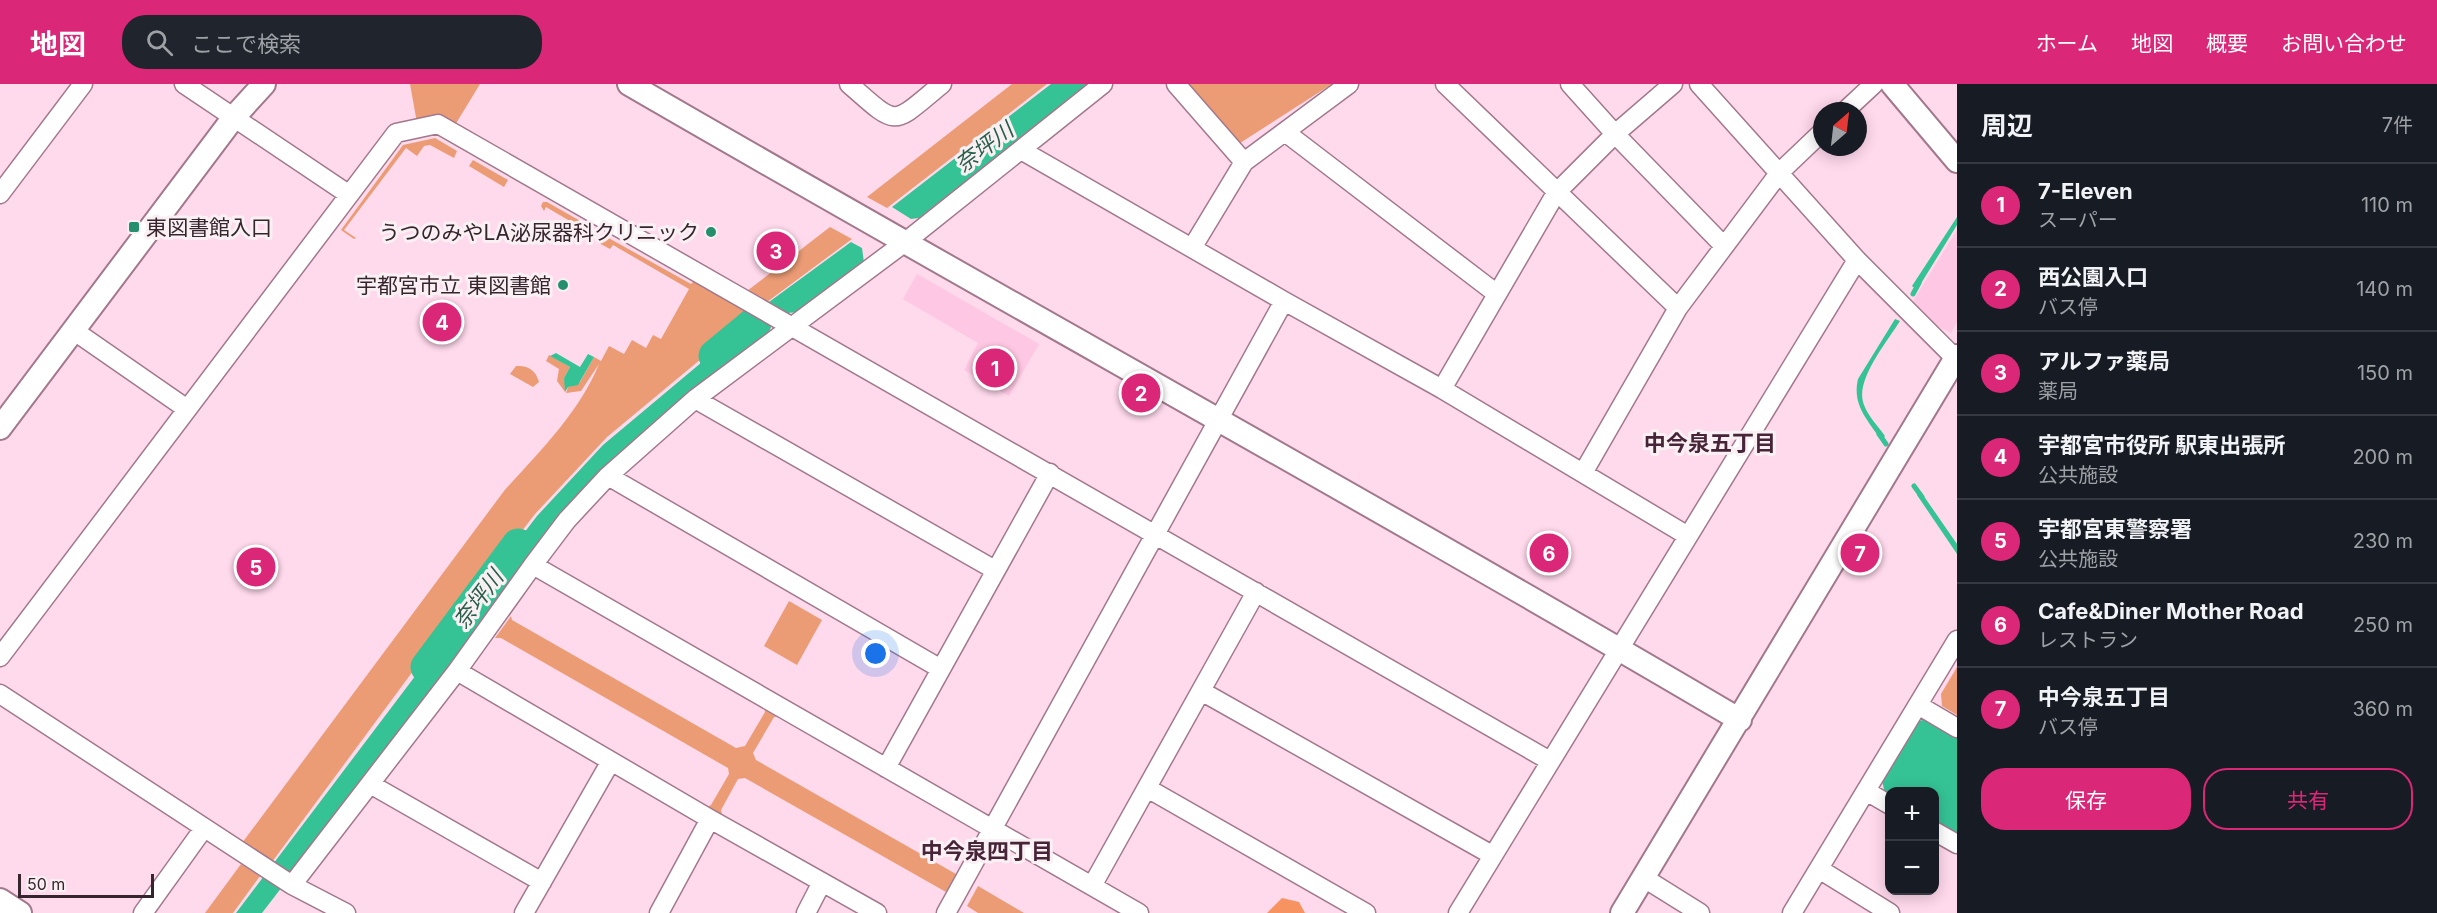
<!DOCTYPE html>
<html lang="ja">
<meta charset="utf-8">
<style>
body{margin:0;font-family:Inter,"Noto Sans JP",sans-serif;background:#20242c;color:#f1f3f6}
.controls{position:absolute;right:18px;bottom:18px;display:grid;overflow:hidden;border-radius:12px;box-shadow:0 3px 15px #0003}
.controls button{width:54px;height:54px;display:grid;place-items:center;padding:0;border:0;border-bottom:2px solid #363941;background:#171b24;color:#f1f3f6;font:30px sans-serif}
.compass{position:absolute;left:1813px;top:18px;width:54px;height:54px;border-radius:50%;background:#171b24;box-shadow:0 3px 15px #0003;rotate:28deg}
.scale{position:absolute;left:18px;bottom:15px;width:136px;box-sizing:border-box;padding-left:6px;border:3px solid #37252e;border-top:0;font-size:16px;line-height:21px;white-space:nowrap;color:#37252e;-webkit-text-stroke:4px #f9f0f4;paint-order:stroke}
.you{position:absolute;left:876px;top:570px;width:21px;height:21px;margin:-15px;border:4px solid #fff;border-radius:50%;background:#1a73e8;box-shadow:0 0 0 9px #1a73e833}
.badge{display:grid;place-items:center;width:39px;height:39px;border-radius:50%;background:#db2777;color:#fff;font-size:20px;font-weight:700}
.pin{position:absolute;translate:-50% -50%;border:3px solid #fff;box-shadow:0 2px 6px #0006}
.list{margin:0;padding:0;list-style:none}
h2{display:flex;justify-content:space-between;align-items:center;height:78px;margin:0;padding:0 24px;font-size:26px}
h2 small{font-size:20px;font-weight:400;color:#9ea1a6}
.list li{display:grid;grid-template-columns:39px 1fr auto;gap:18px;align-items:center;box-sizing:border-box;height:84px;padding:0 24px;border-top:2px solid #363941}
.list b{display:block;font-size:22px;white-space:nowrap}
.list p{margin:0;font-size:20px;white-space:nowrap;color:#9ea1a6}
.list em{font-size:20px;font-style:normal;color:#9ea1a6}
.actions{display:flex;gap:12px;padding:18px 24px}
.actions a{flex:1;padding:14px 0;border:2px solid #db2777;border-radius:24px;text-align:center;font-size:21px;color:#db2777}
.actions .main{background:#db2777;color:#fff}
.icon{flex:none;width:33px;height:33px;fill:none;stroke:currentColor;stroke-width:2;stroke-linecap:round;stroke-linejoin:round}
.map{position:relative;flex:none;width:1957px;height:829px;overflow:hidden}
header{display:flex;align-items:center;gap:36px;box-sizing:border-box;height:84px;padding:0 30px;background:#db2777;color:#fff}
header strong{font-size:28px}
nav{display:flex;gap:33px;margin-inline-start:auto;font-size:21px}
.search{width:420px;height:54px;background:#20242c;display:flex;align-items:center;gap:15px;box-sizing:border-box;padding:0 21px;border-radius:24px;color:#9ea1a6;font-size:22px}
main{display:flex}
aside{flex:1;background:#171b24}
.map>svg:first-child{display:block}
.built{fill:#fec7e3}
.green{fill:#ec9c75}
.forest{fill:#f69361}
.water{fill:#35c395}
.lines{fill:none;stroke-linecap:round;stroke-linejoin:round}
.stream{stroke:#35c395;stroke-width:5}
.river{stroke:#35c395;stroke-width:33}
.minor-casing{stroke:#a2788d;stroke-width:21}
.tertiary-casing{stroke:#a2788d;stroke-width:26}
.minor{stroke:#fff;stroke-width:18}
.tertiary{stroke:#fff;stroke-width:22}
.poi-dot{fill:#258f6d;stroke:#f9f0f4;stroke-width:2}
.labels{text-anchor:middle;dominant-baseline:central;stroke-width:6;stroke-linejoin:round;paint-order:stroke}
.poi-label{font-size:21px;fill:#37252e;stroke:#f9f0f4;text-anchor:end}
.water-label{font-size:22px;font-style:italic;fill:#285e4a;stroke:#f9f0f4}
.neighbourhood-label{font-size:22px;font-weight:bold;fill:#472438;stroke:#f9f0f4}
</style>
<header>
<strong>地図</strong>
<div class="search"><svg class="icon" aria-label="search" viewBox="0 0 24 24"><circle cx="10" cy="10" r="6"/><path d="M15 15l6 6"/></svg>ここで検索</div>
<nav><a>ホーム</a><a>地図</a><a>概要</a><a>お問い合わせ</a></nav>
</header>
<main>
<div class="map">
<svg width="1957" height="829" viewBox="0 0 1957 829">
<rect width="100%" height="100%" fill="#ffd9ec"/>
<!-- built -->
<path class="built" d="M 1957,146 L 1957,238 L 1951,249 L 1933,240 L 1913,217 Z
M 917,190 L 1039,260 L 1009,312 L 964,286 L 978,259 L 903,215 Z"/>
<!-- green -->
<path class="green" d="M 410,0 L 480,0 L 452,46 L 417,39 Z
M 1012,0 L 1047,0 L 887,124 L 867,113 Z
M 1185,0 L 1332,0 L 1237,61 Z
M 435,54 L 457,67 L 454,74 L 430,61 L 424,62 L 417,72 L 406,64 L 344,146 L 356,154 L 354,155 L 341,146 L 403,61 Z
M 473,76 L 508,96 L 504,103 L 469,82 Z
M 543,118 L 547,118 L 582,138 L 581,146 L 577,147 L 573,144 L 575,140 L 546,123 L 544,127 L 541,122 Z
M 830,143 L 852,155 L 767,218 L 747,207 Z
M 605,152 L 691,200 L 694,197 L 754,231 L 607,353 L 535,430 L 485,495 L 506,511 L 470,559 L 447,541 L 272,778 L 242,759 L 504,407 C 539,368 579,329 599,280 L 581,307 L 566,309 L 568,303 L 580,298 L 594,273 L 601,277 L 609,262 L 624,270 L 632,256 L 646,264 L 653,251 L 661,255 L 689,205 L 613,161 L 610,165 L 597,158 L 599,153 Z
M 549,271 L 570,283 L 564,294 L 566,302 L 565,308 L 557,297 L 559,285 L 546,277 Z
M 516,282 C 529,281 536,287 539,298 L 533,303 L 510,290 Z
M 789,517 L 822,536 L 797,581 L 764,562 Z
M 511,532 L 512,536 L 736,664 L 745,662 L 765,628 L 764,623 L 780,632 L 774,633 L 753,669 L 756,676 L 956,790 L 946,808 L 745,694 L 738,695 L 721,726 L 722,731 L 707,723 L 711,721 L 729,690 L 728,684 L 501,554 L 495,554 Z
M 1957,583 L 1957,631 L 1942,622 L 1941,610 Z
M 241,780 L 260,792 L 233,829 L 205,829 Z
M 978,802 L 1024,829 L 978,829 L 967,822 Z"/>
<!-- forest -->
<path class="forest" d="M 1282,814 L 1299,818 L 1305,829 L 1267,829 Z"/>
<!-- water -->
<path class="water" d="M 1051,0 L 1090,0 L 919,134 L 911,135 L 892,123 Z
M 1957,133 L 1957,141 L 1917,206 L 1912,202 Z
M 851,158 L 862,164 L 864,179 L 798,228 L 788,229 L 769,218 Z
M 1895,235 L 1900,237 C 1887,258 1854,297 1864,321 C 1868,332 1878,342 1885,352 L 1881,356 C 1867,335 1852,321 1858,295 Z
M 745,242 L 766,254 L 654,341 L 505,508 L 488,496 L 537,432 L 603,361 Z
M 556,269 L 580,283 L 588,270 L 594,273 L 578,301 L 568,303 L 565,308 L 564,294 L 570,283 L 550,272 Z
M 1921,408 L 1957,460 L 1957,470 L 1917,411 Z
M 450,546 L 469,560 L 262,829 L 236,829 Z
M 1927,635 L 1957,653 L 1957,751 L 1935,738 L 1934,708 L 1890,708 L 1889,712 L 1885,709 L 1881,693 L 1915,638 Z"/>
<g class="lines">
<!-- stream -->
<path class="stream" d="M 1913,210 L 1919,199
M 1879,350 L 1886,360
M 1914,402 L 1922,413"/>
<!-- river -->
<path class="river" d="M 715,272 L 755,239
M 427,583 L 518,461"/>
<!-- minor casing -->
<g class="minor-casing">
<path id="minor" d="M 184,0 L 348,110
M 849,0 C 899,44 891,42 942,0
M 1176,0 L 1244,78
M 1445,0 L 1678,224 L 1780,88 L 1822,48
M 1570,0 L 1615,50 L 1724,162
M 1699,0 L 1857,176 L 1957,276
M 1845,27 L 1874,0
M 1285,48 L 1497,210
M 1021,66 L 1284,217 L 1442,305 L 1688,452
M 0,110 L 83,0
M 1192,164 L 1244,78 L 1349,0
M 73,246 L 187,325
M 1442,305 L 1556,109 L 1615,50 L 1673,0
M 695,315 L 995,486
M 1583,389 L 1678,224
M 608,392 L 941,585
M 533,481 L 1139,829
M 0,573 L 396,49 L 438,40 L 1550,677
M 457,587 L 710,735 L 877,829
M 1201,607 L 1492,771
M 0,610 L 292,801 L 457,587 L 533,481 L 567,436 L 608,392 L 695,315 L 904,159 L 1103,0
M 1918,621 L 1957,644
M 886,684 L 1050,389
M 370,700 L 542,798
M 1147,704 L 1366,829
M 1866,707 L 1890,721
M 1934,747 L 1957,760
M 1819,785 L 1890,829
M 1644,794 L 1700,829
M 292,801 L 346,829
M 1092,802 L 1256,508
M 143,829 L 204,744
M 524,829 L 611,677
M 659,829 L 710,735
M 806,829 L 822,798
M 946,829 L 1284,217
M 1458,829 L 1857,176
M 1792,829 L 1957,556"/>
</g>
<!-- tertiary casing -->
<g class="tertiary-casing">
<path id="tertiary" d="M 629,0 C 998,214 1372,419 1740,636
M 1892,0 L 1957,77
M 0,344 L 234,33 L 264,0
M 0,816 L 20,829
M 1622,829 L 1957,272"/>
</g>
<!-- minor -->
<use href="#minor" class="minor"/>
<!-- tertiary -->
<use href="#tertiary" class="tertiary"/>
</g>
<!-- markers -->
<g class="poi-dot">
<rect x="128" y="137" width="12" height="12" rx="3"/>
<circle cx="711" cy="148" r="6"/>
<circle cx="563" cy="201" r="6"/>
</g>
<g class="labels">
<!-- poi labels -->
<g class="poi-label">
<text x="146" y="143" text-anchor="start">東図書館入口</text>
<text x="699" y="148">うつのみやLA泌尿器科クリニック</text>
<text x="551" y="201">宇都宮市立 東図書館</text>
</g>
<!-- water labels -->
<g class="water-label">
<text transform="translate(984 63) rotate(-37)">奈坪川</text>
<text transform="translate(478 515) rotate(-53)">奈坪川</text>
</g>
<!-- neighbourhood labels -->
<g class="neighbourhood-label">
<text x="1710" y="359">中今泉五丁目</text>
<text x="987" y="767">中今泉四丁目</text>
</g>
</g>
</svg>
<div class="controls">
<button>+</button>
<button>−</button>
</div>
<svg class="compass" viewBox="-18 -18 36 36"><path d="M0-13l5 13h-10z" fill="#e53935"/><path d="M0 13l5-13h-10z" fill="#9ea1a6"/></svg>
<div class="scale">50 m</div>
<div class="you"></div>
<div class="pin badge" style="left:995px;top:284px">1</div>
<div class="pin badge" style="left:1141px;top:309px">2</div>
<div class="pin badge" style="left:776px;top:167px">3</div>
<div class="pin badge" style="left:442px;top:238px">4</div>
<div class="pin badge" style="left:256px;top:483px">5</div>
<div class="pin badge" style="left:1549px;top:469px">6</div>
<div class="pin badge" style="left:1860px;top:469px">7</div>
</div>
<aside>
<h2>周辺<small>7件</small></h2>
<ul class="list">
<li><span class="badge">1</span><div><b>7-Eleven</b><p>スーパー</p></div><em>110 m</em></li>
<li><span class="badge">2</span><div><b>西公園入口</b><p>バス停</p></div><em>140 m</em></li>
<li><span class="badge">3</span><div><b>アルファ薬局</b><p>薬局</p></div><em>150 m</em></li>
<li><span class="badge">4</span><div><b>宇都宮市役所 駅東出張所</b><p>公共施設</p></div><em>200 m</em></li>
<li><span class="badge">5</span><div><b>宇都宮東警察署</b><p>公共施設</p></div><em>230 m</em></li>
<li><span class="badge">6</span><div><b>Cafe&amp;Diner Mother Road</b><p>レストラン</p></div><em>250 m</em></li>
<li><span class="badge">7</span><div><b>中今泉五丁目</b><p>バス停</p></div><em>360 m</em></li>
</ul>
<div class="actions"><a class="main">保存</a><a>共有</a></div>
</aside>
</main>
